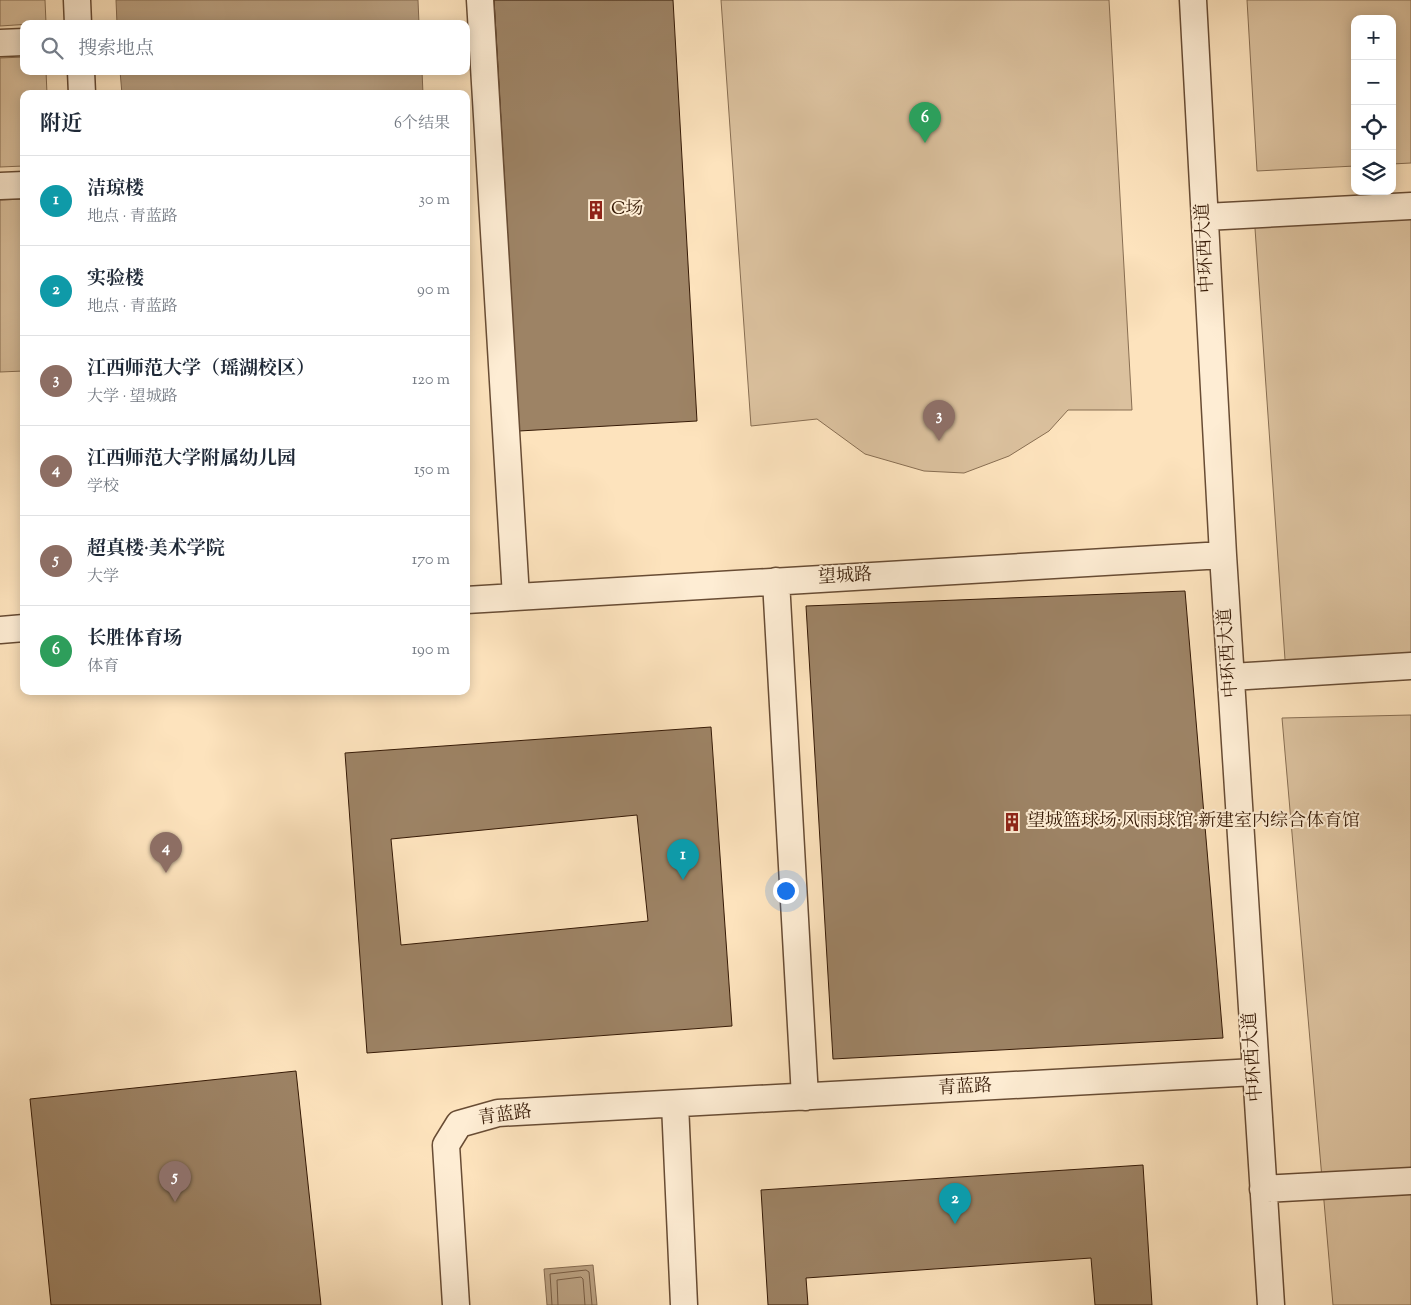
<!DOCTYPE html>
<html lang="zh">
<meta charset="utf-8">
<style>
body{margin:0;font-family:"Sorts Mill Goudy","Noto Serif SC",serif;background:#f2f2f3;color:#1f2937}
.controls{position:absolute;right:15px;top:15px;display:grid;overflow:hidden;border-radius:10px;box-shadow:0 2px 12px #0003}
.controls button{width:45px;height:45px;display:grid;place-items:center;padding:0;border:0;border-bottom:1px solid #e0e1e3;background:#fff;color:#1f2937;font:25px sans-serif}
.you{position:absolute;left:785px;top:890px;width:18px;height:18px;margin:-12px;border:4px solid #fff;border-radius:50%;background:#1a73e8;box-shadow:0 0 0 8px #1a73e833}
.badge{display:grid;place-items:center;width:32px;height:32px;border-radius:50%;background:#8f2418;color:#fff;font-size:16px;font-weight:700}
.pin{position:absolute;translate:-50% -41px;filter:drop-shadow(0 1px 2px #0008)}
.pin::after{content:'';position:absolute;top:26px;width:18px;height:15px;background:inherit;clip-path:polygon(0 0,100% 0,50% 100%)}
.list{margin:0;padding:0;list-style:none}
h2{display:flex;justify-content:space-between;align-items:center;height:65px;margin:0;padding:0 20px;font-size:21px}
h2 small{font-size:16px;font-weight:400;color:#747a83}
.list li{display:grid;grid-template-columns:32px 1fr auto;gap:15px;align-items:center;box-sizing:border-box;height:90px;padding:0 20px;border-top:1px solid #e0e1e3}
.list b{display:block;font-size:19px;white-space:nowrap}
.list p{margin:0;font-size:16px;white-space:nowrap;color:#747a83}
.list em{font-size:16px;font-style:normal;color:#747a83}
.icon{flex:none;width:28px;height:28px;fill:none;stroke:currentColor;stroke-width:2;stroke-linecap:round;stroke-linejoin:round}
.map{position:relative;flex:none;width:1411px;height:1305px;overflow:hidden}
.search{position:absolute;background:#fff;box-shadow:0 2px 12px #0003;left:20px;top:20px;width:450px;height:55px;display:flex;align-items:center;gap:12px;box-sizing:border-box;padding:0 18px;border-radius:10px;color:#747a83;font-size:19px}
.panel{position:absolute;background:#fff;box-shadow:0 2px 12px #0003;left:20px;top:90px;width:450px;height:605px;border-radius:10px}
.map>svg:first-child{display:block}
.green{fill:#dbc19e;stroke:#886e52}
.water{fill:#b99f7f;stroke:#856a4f}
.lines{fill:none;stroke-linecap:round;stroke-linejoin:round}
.shore{stroke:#785c42;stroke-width:1}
.building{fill:#9d8365;stroke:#361a06;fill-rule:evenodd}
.minor-casing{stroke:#684c34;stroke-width:29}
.minor{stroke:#feedd4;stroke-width:26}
.labels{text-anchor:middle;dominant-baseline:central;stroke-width:4;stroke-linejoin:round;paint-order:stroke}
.poi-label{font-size:18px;fill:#361a06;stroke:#feedd4;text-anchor:start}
.street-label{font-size:18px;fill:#361a06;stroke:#feedd4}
</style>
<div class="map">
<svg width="1411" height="1305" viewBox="0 0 1411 1305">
<rect width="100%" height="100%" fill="#fde3bd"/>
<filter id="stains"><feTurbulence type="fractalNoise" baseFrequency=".004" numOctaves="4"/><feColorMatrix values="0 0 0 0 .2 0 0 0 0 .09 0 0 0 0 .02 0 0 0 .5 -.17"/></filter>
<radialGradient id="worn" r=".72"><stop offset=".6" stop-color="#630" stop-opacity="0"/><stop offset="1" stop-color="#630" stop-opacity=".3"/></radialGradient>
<!-- green -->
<path class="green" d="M 0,0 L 45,0 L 46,23 L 0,26 Z
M 721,0 L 1109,0 L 1132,410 L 1068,410 L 1049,431 L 1009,456 L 964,473 L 924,471 L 865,454 L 817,419 L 751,426 Z
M 1247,0 L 1411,0 L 1411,163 L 1392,164 L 1392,19 L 1355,19 L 1355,166 L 1257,171 Z
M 24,57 L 24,71 L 46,71 L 47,94 L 24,94 L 24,166 L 0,167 L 0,58 Z
M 24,199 L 24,371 L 0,372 L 0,200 Z
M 1411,206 L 1411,666 L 1286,674 L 1254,214 Z
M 1411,715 L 1411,1305 L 1333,1305 L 1282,718 Z"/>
<!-- water -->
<path class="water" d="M 116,0 L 418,0 L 419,24 L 117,24 Z
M 120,71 L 422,71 L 423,94 L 122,94 Z
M 593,1265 L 597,1305 L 547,1305 L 544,1269 Z"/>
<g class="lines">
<!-- shore -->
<path class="shore" d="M 552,1305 L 550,1274 L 586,1270 L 589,1272 L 592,1305
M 558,1305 L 557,1280 L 581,1277 L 583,1279 L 585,1305"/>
</g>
<!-- building -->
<path class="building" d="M 494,0 L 673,0 L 697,421 L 519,431 Z
M 1185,591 L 1223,1038 L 833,1059 L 806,606 Z
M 711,727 L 732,1026 L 367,1053 L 345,753 ZM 637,815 L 648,921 L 401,945 L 391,839 Z
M 296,1071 L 321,1305 L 51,1305 L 30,1099 Z
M 1143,1165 L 1152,1305 L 1095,1305 L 1091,1258 L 806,1278 L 808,1305 L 768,1305 L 761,1190 Z"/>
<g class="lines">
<!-- minor casing -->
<g class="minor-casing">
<path id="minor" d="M 77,0 L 78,24
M 480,0 L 516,597
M 1193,0 L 1223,555 L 1271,1305
M 0,43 L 24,42
M 81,71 L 82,94
M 0,186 L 24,185
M 1205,217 L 1411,206
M 776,581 L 805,1097
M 466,600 L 1223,555
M 0,630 L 24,628
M 1231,677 L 1411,666
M 675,1104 L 684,1305
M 1263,1189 L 1411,1181
M 456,1305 L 446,1145 L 459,1124 L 498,1113 L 1255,1072"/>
</g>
<!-- minor -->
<use href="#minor" class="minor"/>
</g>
<!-- icons -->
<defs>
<g id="building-bare" transform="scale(1.5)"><path d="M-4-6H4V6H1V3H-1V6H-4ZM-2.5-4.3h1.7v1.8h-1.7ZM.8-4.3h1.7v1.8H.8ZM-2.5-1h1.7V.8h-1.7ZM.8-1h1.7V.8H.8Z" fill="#8f2418" stroke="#feedd4" stroke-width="2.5" paint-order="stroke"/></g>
</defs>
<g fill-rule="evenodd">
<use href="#building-bare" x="596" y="210"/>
<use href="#building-bare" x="1012" y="822"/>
</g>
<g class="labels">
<!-- poi labels -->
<g class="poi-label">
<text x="611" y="210">C场</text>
<text x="1027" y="822">望城篮球场·风雨球馆·新建室内综合体育馆</text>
</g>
<!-- street labels -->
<g class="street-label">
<text transform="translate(1206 248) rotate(-93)">中环西大道</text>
<text transform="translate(845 577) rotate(-3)">望城路</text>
<text transform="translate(1229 653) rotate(-94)">中环西大道</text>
<text transform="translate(1254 1057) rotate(-94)">中环西大道</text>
<text transform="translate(965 1088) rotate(-3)">青蓝路</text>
<text transform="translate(505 1116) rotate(-8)">青蓝路</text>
</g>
</g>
<rect width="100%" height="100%" filter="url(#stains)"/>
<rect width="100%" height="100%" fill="url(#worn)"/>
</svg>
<div class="controls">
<button>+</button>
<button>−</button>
<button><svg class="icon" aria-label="locate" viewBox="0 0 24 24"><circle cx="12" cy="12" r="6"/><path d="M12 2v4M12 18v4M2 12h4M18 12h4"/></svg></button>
<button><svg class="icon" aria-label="layers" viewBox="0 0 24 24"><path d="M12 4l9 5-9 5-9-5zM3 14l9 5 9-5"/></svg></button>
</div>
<div class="you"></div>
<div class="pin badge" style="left:683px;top:880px;background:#0f9aa8">1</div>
<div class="pin badge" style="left:955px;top:1224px;background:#0f9aa8">2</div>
<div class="pin badge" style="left:939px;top:441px;background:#8d6e63">3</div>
<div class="pin badge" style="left:166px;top:873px;background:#8d6e63">4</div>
<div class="pin badge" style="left:175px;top:1202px;background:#8d6e63">5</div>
<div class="pin badge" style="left:925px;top:143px;background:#2e9e5b">6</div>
<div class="search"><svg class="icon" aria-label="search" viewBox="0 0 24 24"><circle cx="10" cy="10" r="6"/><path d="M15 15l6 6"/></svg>搜索地点</div>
<section class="panel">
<h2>附近<small>6个结果</small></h2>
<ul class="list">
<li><span class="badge" style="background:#0f9aa8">1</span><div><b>洁琼楼</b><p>地点 · 青蓝路</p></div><em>30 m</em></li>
<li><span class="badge" style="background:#0f9aa8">2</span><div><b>实验楼</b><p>地点 · 青蓝路</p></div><em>90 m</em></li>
<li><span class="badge" style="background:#8d6e63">3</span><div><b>江西师范大学（瑶湖校区）</b><p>大学 · 望城路</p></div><em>120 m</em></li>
<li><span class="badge" style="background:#8d6e63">4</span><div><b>江西师范大学附属幼儿园</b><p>学校</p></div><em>150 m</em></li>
<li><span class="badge" style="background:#8d6e63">5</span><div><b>超真楼·美术学院</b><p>大学</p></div><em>170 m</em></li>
<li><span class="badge" style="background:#2e9e5b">6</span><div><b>长胜体育场</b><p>体育</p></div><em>190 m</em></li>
</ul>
</section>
</div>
